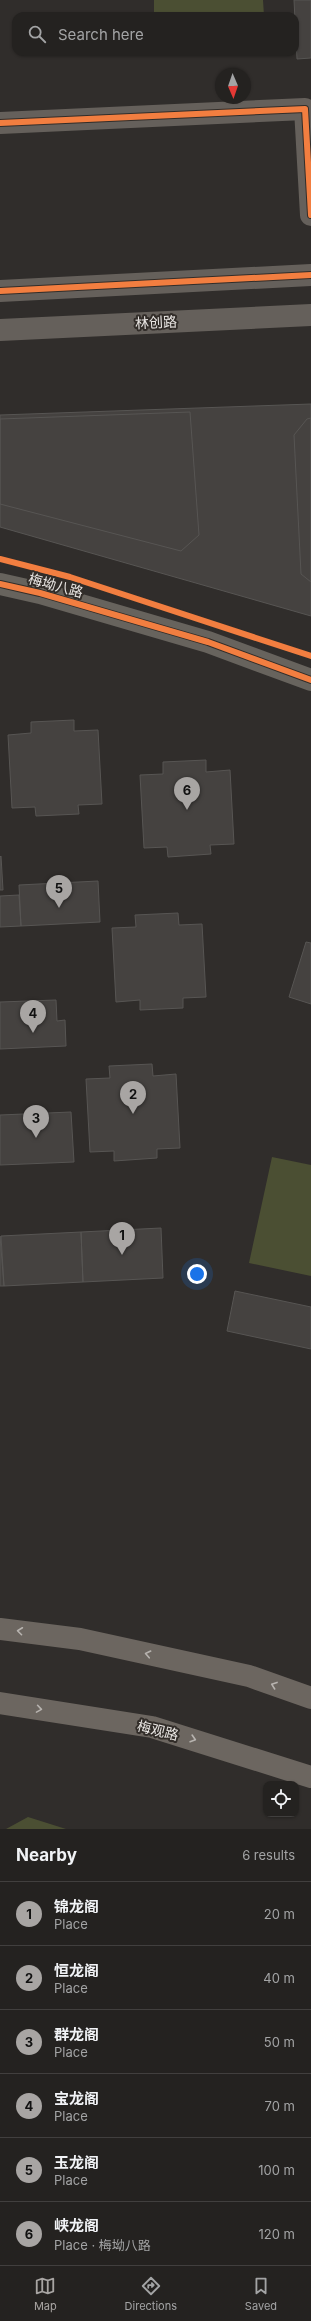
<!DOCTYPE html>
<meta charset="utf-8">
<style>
body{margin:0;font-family:Inter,"Noto Sans SC",sans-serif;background:#302f2d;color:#f1f3f6}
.controls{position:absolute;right:12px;bottom:12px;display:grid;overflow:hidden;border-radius:8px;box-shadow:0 1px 3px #0004}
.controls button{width:36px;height:36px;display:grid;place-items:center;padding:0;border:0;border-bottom:1px solid #413f3e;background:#242220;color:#f1f3f6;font:20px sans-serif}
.compass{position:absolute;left:215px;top:68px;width:36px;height:36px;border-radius:50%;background:#242220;box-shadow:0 1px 3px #0004;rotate:178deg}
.you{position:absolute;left:197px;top:1274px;width:14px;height:14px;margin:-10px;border:3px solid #fff;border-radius:50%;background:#1a73e8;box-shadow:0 0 0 6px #1a73e833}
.badge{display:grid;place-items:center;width:26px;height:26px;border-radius:50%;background:#a8a5a3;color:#111;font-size:13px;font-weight:700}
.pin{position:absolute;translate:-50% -33px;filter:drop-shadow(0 1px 2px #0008)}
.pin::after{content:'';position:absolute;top:21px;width:14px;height:12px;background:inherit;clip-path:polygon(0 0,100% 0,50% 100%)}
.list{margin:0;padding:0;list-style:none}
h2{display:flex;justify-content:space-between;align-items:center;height:52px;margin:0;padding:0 16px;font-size:17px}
h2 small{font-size:13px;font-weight:400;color:#a3a4a5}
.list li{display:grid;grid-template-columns:26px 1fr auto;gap:12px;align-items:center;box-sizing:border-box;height:64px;padding:0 16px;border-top:1px solid #413f3e}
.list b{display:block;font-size:15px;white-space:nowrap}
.list p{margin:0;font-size:13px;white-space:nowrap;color:#a3a4a5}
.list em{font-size:13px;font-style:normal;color:#a3a4a5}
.icon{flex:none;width:22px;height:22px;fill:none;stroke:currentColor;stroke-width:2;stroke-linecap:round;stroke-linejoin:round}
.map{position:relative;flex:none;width:311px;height:1829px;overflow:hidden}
.search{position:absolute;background:#242220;box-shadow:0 1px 3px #0004;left:12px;right:12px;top:12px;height:44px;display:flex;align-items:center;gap:10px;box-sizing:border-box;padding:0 14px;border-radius:12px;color:#a3a4a5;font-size:15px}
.sheet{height:436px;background:#242220}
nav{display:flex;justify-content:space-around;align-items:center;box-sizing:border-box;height:56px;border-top:1px solid #413f3e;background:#242220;font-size:11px;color:#a3a4a5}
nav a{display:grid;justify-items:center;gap:2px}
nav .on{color:#a8a5a3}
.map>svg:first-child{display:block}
.green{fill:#4b4f33}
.building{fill:#454240;stroke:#575553}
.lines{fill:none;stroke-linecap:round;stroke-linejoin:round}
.street{stroke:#65605b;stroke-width:22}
.secondary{stroke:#67635d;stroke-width:22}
.highway{stroke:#6c6660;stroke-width:22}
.cycleway-casing{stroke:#322d29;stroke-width:8}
.cycleway{stroke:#f27e40;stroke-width:6}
.oneway{stroke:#b7b3af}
.labels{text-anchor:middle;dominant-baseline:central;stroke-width:4;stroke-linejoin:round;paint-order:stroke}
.street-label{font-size:14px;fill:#e9e6e3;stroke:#322d29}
</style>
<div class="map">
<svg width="311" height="1829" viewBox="0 0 311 1829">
<rect width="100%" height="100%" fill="#302d2b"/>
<!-- green -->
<path class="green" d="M 154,0 L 263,0 L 264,16 L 154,16 Z
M 272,1157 L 311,1165 L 311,1276 L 249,1263 Z
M 28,1817 L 66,1829 L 6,1829 Z"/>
<!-- building -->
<path class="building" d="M 294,0 L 311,0 L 311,58 L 297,59 Z
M 311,404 L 311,616 L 0,527 L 0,415 Z
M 190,412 L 199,535 L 181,551 L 0,504 L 0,419 Z
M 311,418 L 311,582 L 301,574 L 294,435 L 307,419 Z
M 74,720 L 74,731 L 98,730 L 102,804 L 78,805 L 79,814 L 36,816 L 35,807 L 12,808 L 8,735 L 31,733 L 31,722 Z
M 206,760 L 206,772 L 230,770 L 234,844 L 210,845 L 211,854 L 168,857 L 167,847 L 144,848 L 140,775 L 163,774 L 163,762 Z
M 1,856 L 3,890 L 0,890 L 0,857 Z
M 98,881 L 100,922 L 21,926 L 19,885 Z
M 19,895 L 21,926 L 0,927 L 0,896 Z
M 178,913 L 179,925 L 202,924 L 206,997 L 183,998 L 183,1008 L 140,1010 L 140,1000 L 116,1002 L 112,928 L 136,927 L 135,915 Z
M 306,942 L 311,943 L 311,1004 L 289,997 Z
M 56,1000 L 57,1021 L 65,1020 L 66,1046 L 0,1049 L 0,1002 Z
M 152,1064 L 153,1076 L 176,1074 L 180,1148 L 157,1149 L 157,1158 L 114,1161 L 114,1151 L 90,1152 L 86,1079 L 110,1078 L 109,1066 Z
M 71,1112 L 74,1162 L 0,1165 L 0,1115 Z
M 161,1228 L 163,1278 L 83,1282 L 81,1232 Z
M 81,1232 L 83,1282 L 4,1286 L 1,1236 Z
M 0,1236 L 4,1286 L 0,1286 Z
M 235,1291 L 311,1307 L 311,1349 L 227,1331 Z"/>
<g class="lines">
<!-- street -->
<path class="street" d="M 0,123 L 305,109 L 311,215
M 0,291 L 311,275
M 0,330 L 311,315"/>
<!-- secondary -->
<path class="secondary" d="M 0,584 L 40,593 L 208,642 L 311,680"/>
<!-- highway -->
<path class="highway" d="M 0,1629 L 80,1639 L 249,1676 L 311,1698
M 0,1703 L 152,1727 L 311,1777"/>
<!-- cycleway casing -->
<g class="cycleway-casing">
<path id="cycleway" d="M 0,123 L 305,109 L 311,215
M 0,291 L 311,275
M 0,559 L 70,577 L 311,656
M 0,584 L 40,593 L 208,642 L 311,680"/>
</g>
<!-- cycleway -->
<use href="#cycleway" class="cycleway"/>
</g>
<!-- one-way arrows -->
<defs><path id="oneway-chevron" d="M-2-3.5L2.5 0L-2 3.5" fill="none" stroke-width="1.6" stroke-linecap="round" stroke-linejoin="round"/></defs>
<g class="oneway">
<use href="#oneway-chevron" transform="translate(20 1631) rotate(-173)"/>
<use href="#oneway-chevron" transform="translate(148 1654) rotate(-168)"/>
<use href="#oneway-chevron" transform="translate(274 1685) rotate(-160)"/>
<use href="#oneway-chevron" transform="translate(39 1709) rotate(9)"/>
<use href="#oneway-chevron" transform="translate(193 1739) rotate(17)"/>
</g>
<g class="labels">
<!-- street labels -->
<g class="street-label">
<text transform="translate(156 322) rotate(-3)">林创路</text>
<text transform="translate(56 585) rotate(15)">梅坳八路</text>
<text transform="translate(158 1730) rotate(14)">梅观路</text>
</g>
</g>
</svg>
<div class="controls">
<button><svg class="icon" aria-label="locate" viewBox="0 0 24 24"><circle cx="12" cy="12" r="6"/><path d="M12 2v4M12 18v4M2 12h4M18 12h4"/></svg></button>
</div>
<svg class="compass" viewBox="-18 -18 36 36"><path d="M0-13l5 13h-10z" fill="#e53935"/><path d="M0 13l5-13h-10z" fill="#a3a4a5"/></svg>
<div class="you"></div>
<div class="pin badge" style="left:122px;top:1255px">1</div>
<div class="pin badge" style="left:133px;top:1114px">2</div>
<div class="pin badge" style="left:36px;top:1138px">3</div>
<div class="pin badge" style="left:33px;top:1033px">4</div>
<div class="pin badge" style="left:59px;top:908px">5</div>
<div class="pin badge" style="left:187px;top:810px">6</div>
<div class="search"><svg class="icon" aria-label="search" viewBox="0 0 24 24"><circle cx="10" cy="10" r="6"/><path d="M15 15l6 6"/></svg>Search here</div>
</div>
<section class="sheet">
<h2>Nearby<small>6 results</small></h2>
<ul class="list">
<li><span class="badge">1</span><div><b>锦龙阁</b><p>Place</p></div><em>20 m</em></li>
<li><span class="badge">2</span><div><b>恒龙阁</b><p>Place</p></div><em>40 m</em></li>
<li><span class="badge">3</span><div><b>群龙阁</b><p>Place</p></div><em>50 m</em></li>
<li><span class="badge">4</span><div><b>宝龙阁</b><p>Place</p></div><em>70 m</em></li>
<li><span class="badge">5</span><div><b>玉龙阁</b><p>Place</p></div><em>100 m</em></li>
<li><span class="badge">6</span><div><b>峡龙阁</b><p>Place · 梅坳八路</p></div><em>120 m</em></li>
</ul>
</section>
<nav>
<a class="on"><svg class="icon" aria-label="map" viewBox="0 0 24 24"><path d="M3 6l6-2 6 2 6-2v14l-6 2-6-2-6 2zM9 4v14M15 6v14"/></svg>Map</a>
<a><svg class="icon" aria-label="directions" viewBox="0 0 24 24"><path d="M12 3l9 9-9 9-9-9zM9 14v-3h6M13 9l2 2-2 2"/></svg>Directions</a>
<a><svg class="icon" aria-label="saved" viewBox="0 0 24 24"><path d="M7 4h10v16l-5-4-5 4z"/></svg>Saved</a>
</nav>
